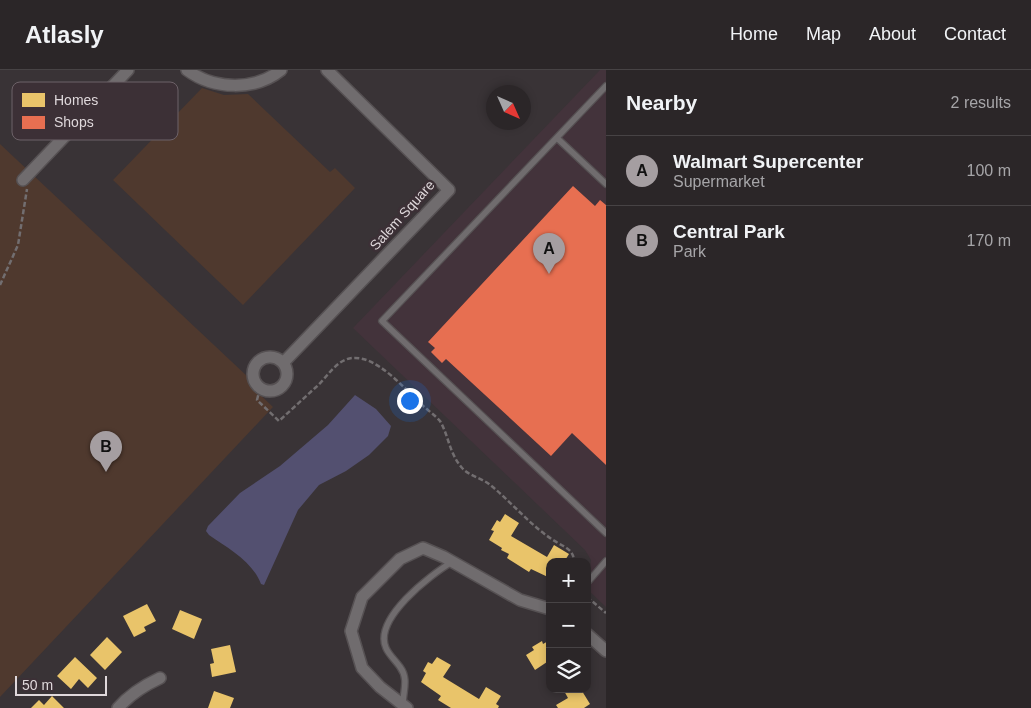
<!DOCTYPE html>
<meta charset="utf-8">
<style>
body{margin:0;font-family:Helvetica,sans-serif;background:#332e30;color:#f1f3f6}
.controls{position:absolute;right:15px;bottom:15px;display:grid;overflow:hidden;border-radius:10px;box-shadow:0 2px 8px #0003}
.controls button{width:45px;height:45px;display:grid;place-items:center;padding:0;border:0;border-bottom:1px solid #474345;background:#2b2628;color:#f1f3f6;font:25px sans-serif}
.compass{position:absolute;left:486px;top:15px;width:45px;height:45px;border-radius:50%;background:#2b2628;box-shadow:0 2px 8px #0003;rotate:135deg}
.scale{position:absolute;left:15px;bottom:12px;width:92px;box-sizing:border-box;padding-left:5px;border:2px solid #dfd8db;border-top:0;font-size:14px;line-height:18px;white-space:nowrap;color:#dfd8db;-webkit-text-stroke:4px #3c3036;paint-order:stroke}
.you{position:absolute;left:409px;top:330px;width:18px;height:18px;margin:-12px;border:4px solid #fff;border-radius:50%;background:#1a73e8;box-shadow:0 0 0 8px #1a73e833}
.badge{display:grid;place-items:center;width:32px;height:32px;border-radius:50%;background:#a59ea1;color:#111;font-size:16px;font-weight:700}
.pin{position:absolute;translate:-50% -41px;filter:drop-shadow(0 1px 2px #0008)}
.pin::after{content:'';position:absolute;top:26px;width:18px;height:15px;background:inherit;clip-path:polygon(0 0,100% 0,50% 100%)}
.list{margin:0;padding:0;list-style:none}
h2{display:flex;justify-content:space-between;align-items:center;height:65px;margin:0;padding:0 20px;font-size:21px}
h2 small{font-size:16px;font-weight:400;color:#a6a5a8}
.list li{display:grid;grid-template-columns:32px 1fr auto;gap:15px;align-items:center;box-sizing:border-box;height:70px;padding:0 20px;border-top:1px solid #474345}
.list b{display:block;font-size:19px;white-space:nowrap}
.list p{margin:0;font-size:16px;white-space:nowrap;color:#a6a5a8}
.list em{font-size:16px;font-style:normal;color:#a6a5a8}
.icon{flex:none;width:28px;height:28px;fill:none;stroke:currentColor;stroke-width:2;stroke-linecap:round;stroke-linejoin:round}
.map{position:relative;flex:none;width:606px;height:638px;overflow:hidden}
header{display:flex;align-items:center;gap:30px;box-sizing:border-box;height:70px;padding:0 25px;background:#2b2628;border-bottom:1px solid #474345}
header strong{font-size:24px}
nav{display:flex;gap:28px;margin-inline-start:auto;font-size:18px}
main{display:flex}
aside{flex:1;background:#2b2628}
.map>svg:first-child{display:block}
.built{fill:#43333b}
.green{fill:#4f392e}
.water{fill:#535070}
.homes{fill:#e9c46a}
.shops{fill:#e76f51}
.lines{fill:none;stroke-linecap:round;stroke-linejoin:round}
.lane-casing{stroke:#565153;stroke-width:8}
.street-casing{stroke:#565153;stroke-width:14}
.path{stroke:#726e70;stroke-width:2.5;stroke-dasharray:5 2.5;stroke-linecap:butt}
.lane{stroke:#706c6e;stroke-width:5.5}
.street{stroke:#706c6e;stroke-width:11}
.labels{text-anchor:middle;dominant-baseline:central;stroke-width:5;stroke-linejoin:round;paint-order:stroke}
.street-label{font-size:14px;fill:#dfd8db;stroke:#3c3036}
.key{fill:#3c3036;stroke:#6d6268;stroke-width:1}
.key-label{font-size:14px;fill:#dfd8db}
</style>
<header>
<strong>Atlasly</strong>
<nav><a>Home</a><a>Map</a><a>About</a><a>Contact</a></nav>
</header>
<main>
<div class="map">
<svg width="606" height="638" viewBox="0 0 606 638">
<rect width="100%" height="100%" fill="#393336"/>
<!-- built -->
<path class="built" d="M 600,0 L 606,0 L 606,537 L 587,519 L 587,502 L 590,498 L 591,490 L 585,480 L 353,258 Z"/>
<!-- green -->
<path class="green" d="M 202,18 L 224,25 L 248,24 L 330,102 L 335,98 L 355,118 L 243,235 L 113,110 Z
M 0,74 L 248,307 L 249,314 L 273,337 L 0,627 Z"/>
<!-- water -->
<path class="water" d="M 355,325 L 376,339 L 391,356 L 388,366 L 369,385 L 346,401 L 319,415 L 298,440 L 264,515 L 261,514 C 253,492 228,478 209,465 L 206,461 L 208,456 L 240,423 L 280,396 L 328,355 Z"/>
<!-- homes -->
<path class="homes" d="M 505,444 L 519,453 L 511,466 L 547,487 L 554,475 L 569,484 L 564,492 L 550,492 L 550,508 L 531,499 L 529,502 L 507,488 L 509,484 L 501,480 L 502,478 L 489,470 L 494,461 L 491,460 L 497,450 L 500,452 Z
M 147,534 L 156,551 L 144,557 L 146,561 L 134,567 L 123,546 Z
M 180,540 L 202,549 L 194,569 L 172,559 Z
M 107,567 L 122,582 L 105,600 L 90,585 Z
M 550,570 L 550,597 L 547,592 L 535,600 L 526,585 L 534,580 L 532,577 L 542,571 L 543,574 Z
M 230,575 L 236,602 L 212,607 L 210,594 L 214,593 L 211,579 Z
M 75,587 L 97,608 L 88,618 L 79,609 L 71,619 L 57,606 Z
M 437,587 L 451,595 L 443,607 L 479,629 L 486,617 L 501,626 L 496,634 L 499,636 L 498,638 L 451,638 L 438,630 L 441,626 L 421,612 L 426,603 L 423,601 L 428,592 L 432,594 Z
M 563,619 L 585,619 L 582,621 L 590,634 L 584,638 L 558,638 L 556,635 L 568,628 Z
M 214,621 L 234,628 L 230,638 L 208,638 Z
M 52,626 L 64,638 L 31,638 L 39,630 L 44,635 Z"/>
<!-- shops -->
<path class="shops" d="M 573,116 L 595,136 L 600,130 L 606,135 L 606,395 L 572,363 L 551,386 L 446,289 L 442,293 L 431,282 L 435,278 L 428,272 Z"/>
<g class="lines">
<!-- lane casing -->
<g class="lane-casing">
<path id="lane" d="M 606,16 L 382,251 L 606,463
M 557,68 L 606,114
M 587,513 L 606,491
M 403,634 C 403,621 409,609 400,597 C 396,591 389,585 386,578 C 373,549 430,505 452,492"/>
</g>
<!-- street casing -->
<g class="street-casing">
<path id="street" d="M 187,0 C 214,20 255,21 281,0
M 23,110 L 128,0
M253 304a17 17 0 1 1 34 0a17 17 0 1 1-34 0Z
M 284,292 L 449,120 L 327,0
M 587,564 L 606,581
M 118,638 C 130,624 143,616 160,608
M 407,638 L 380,617 L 362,598 L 351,561 L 362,527 L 400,489 L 423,478 L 444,487 L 520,530 L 550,539"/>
</g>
<!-- path -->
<path class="path" d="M 0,215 L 18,175 L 27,119
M 260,318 L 257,330 L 279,351 C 291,340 303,329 315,318 C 327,308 336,289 353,288 C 377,286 404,318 420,333 C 426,339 435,345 440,351 C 449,366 449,384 463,399 C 470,406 481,408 489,414 C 513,433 532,458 558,473 C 567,478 574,481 574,492
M 587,527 L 606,543"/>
<!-- lane -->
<use href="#lane" class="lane"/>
<!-- street -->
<use href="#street" class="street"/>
</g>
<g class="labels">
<!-- street labels -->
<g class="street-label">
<text transform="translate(402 145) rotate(-48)">Salem Square</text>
</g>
</g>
<!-- legend -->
<rect x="12" y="12" width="166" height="58" rx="8" class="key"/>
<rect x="22" y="23" width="23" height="14" fill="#e9c46a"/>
<rect x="22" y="46" width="23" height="13" fill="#e76f51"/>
<g class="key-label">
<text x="54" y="35">Homes</text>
<text x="54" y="57">Shops</text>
</g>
</svg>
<div class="controls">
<button>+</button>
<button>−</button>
<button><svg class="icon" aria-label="layers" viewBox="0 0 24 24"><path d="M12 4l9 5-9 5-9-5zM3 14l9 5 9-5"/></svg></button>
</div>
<svg class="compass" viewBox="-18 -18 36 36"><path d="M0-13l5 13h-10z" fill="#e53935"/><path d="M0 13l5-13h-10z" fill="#a6a5a8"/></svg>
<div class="scale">50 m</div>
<div class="you"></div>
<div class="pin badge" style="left:549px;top:204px">A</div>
<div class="pin badge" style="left:106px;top:402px">B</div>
</div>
<aside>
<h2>Nearby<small>2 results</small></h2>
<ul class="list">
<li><span class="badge">A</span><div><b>Walmart Supercenter</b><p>Supermarket</p></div><em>100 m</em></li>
<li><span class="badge">B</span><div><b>Central Park</b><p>Park</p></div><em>170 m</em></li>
</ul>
</aside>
</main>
